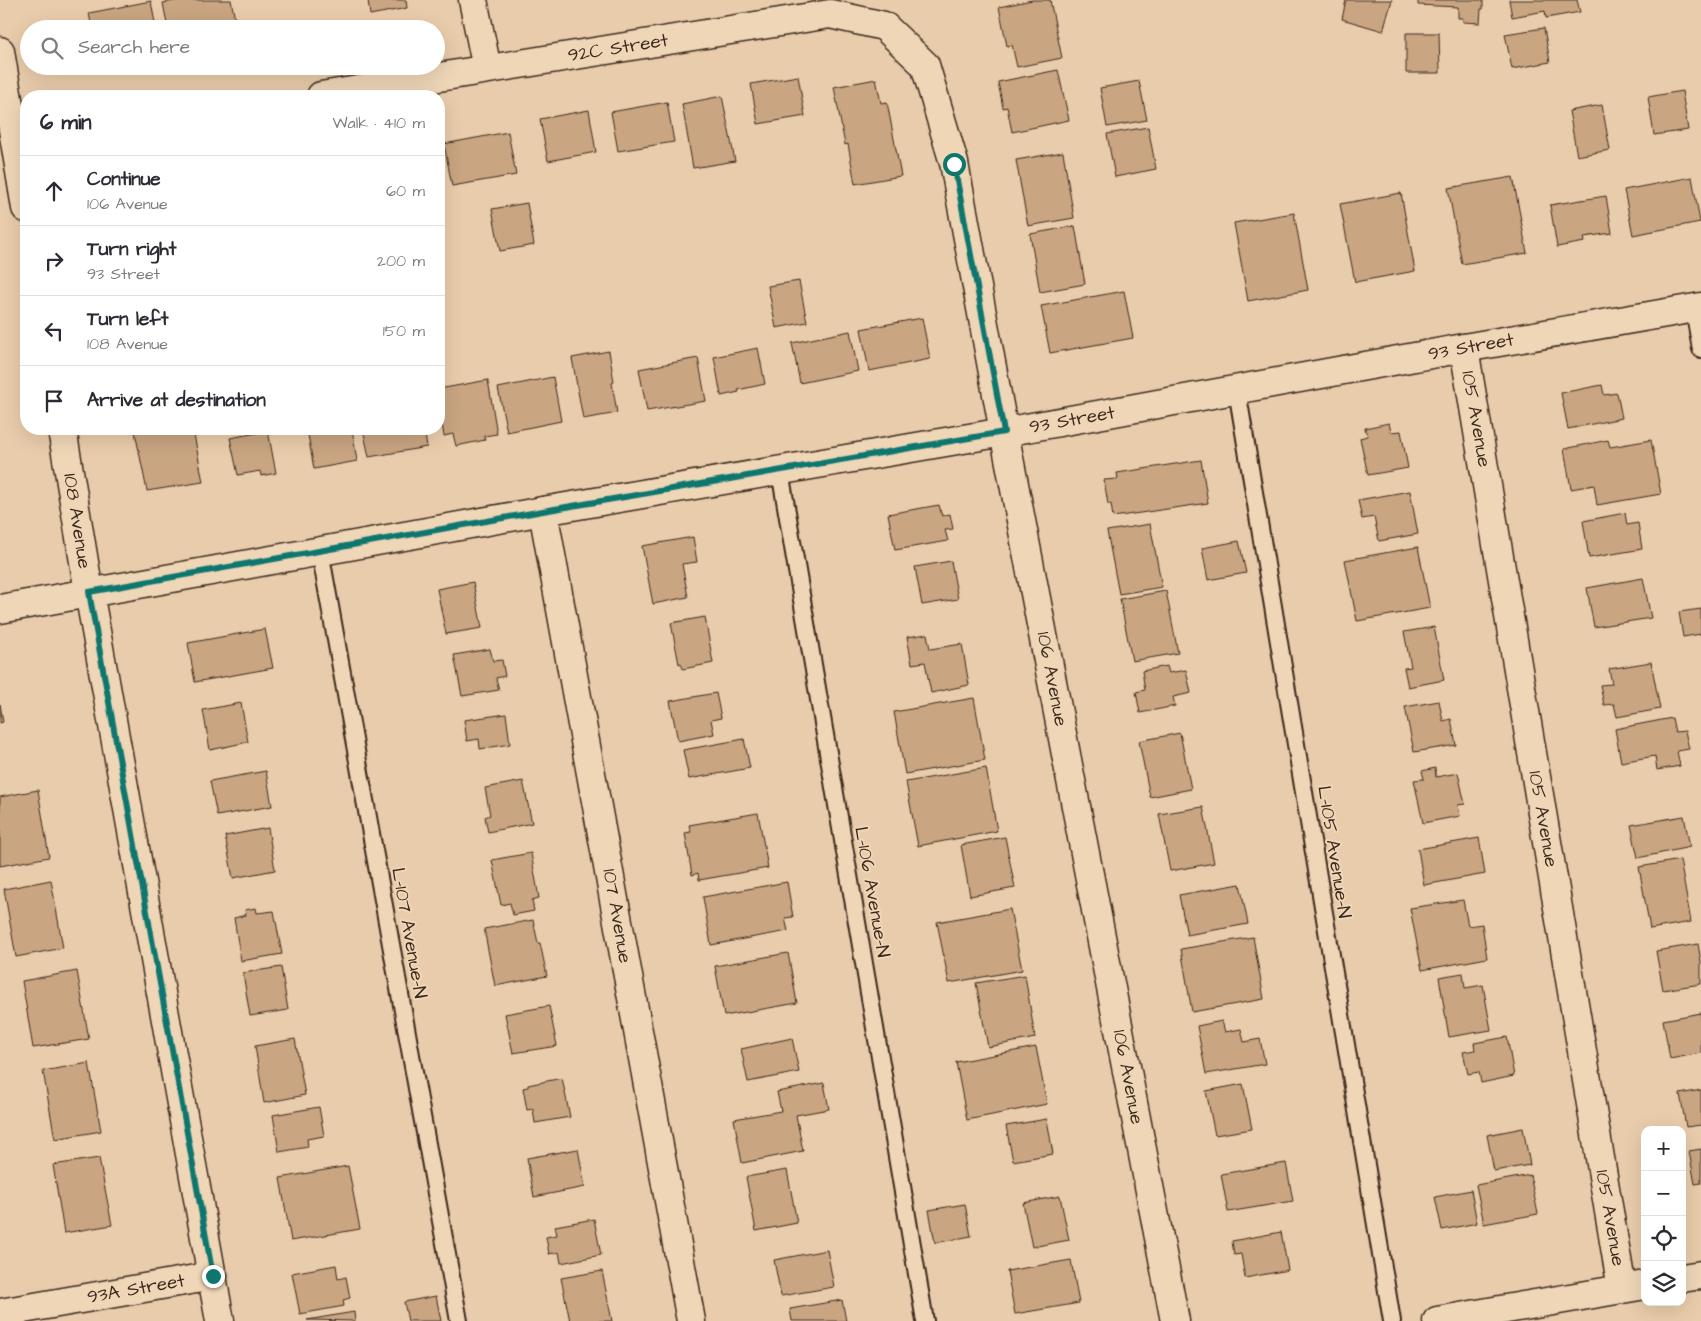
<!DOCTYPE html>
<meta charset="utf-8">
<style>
body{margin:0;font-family:"Architects Daughter",sans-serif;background:#f2f2f3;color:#2b2b33}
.controls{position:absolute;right:15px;bottom:15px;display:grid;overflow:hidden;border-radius:10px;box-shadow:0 5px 20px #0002}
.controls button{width:45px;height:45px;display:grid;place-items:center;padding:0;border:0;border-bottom:1px solid #e1e1e2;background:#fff;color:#2b2b33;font:25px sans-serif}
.stop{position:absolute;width:15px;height:15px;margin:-11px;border:4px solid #0f766e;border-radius:50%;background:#fff}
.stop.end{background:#0f766e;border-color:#fff;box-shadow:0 1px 5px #0008}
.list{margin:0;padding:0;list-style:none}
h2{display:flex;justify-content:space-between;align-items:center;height:65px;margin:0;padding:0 20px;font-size:21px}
h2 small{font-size:16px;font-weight:400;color:#7c7c81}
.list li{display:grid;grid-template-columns:32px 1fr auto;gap:15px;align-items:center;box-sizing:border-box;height:70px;padding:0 20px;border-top:1px solid #e1e1e2}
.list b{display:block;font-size:19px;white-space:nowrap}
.list p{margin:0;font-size:16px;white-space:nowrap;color:#7c7c81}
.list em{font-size:16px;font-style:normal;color:#7c7c81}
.icon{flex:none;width:28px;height:28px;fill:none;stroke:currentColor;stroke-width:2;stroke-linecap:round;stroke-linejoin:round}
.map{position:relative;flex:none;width:1701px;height:1321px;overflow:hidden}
.search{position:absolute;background:#fff;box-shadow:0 5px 20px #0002;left:20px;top:20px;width:425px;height:55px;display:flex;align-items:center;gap:12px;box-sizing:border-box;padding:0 18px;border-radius:28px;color:#7c7c81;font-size:19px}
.panel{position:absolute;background:#fff;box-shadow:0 5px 20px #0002;left:20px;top:90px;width:425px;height:345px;border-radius:20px}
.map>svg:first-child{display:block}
.building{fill:#c9a581;stroke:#3b2a1e}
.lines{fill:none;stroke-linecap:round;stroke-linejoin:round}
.lane-casing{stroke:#3b2a1e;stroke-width:20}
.street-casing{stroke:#3b2a1e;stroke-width:31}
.secondary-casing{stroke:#3b2a1e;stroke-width:31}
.lane{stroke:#efd6b7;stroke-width:16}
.street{stroke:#efd6b7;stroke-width:28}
.secondary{stroke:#efd6b7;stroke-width:28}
.route{stroke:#0f766e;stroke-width:6}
.labels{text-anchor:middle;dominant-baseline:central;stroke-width:4;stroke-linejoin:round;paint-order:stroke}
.street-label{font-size:19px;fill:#3b2a1e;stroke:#efd6b7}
</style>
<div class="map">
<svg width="1701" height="1321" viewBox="0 0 1701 1321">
<rect width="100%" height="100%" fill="#e9ccab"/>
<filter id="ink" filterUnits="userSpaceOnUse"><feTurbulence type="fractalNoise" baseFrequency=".02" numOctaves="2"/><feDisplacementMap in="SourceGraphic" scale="10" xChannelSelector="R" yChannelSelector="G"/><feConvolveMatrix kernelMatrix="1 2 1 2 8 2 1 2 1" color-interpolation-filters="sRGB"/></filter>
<g filter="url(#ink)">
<!-- building -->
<path class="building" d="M 179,0 L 231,0 L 237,29 L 168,29 L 163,3 Z
M 368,0 L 406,0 L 407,8 L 370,15 Z
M 1032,0 L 1050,0 L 1062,58 L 1017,67 L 1012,45 L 1007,46 L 999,7 Z
M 1346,0 L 1392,0 L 1383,31 L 1342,19 Z
M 1418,0 L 1483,0 L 1483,9 L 1481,9 L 1480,23 L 1463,22 L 1463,18 L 1458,18 L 1458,7 L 1418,5 Z
M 1509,0 L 1577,0 L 1580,12 L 1546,18 L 1545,11 L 1512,17 Z
M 151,1 L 156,29 L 92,29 L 89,13 Z
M 1544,28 L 1550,62 L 1512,69 L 1505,34 Z
M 1406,33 L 1439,33 L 1440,73 L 1406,73 Z
M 1058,70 L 1069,120 L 1012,132 L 1007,107 L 1003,108 L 998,82 Z
M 798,76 L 805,116 L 758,124 L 751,84 Z
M 876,79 L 881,103 L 887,102 L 901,176 L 855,184 L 848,144 L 845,145 L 834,87 Z
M 1139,81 L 1147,120 L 1107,127 L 1100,88 Z
M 1682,91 L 1688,130 L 1654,135 L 1648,97 Z
M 722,96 L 735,161 L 693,168 L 682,104 Z
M 667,102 L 674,142 L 618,151 L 611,112 Z
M 1602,105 L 1610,150 L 1577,156 L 1569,111 Z
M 589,110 L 596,152 L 548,161 L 540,119 Z
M 1148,127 L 1156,169 L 1115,177 L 1107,134 Z
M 508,132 L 516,175 L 452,186 L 444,144 Z
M 1063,152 L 1074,218 L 1028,226 L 1016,160 Z
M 1513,177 L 1527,253 L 1462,264 L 1448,188 Z
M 1692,177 L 1700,222 L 1633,235 L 1624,190 Z
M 1401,193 L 1415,271 L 1355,282 L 1340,204 Z
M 1606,196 L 1612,233 L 1584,237 L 1585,242 L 1557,247 L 1550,205 Z
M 527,203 L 534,245 L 500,251 L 492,209 Z
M 1294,213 L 1308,290 L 1248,301 L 1234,223 Z
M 1075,226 L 1085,284 L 1040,292 L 1030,234 Z
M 799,281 L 807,322 L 776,328 L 768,286 Z
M 1124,291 L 1133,338 L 1050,353 L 1041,306 Z
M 922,318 L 930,359 L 869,371 L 861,329 Z
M 850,331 L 858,371 L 800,383 L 792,343 Z
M 758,348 L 765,384 L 738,390 L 739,392 L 721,396 L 714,357 Z
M 609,351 L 614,382 L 612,383 L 617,413 L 583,419 L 572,358 Z
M 698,358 L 706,401 L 647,411 L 639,369 Z
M 553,377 L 561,421 L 507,432 L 498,388 Z
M 488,380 L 497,434 L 484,436 L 485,440 L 456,446 L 453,434 L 444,436 L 439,406 L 439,389 Z
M 1602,385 L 1604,395 L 1617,393 L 1622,418 L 1568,429 L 1561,393 Z
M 1389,423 L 1391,432 L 1401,431 L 1408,468 L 1368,475 L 1360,438 L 1367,436 L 1365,428 Z
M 153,429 L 193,429 L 203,482 L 147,491 L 135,432 Z
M 307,429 L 352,429 L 357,461 L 314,469 Z
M 363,429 L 424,429 L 427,447 L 369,457 Z
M 268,431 L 276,473 L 261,476 L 260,471 L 238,475 L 230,438 Z
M 1608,440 L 1610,447 L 1651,440 L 1661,494 L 1597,505 L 1594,485 L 1571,489 L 1564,449 Z
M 1201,460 L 1208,503 L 1113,517 L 1111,504 L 1108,504 L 1104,480 L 1118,479 L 1117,473 Z
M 1410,491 L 1418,534 L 1379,541 L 1374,517 L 1362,519 L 1358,500 Z
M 939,505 L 942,516 L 950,514 L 953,529 L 945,530 L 948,541 L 895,550 L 888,514 Z
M 1625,513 L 1627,525 L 1638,523 L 1642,549 L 1589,558 L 1583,521 Z
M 1150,524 L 1162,587 L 1119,594 L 1107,531 Z
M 693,537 L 697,562 L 682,564 L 688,597 L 653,604 L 642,546 Z
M 1239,541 L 1246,573 L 1208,580 L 1202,548 Z
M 1418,547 L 1430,608 L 1357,621 L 1345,560 Z
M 951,561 L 958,599 L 922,605 L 915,567 Z
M 1643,578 L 1651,618 L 1594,627 L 1587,588 Z
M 473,582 L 482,628 L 446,634 L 437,589 Z
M 1166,591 L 1178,653 L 1132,661 L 1120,599 Z
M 1701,609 L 1701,634 L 1683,637 L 1679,612 Z
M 705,617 L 713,663 L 683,669 L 681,663 L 679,664 L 671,623 Z
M 1434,627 L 1444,680 L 1408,687 L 1404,668 L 1411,667 L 1404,632 Z
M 265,629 L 273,668 L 195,682 L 188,643 Z
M 927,634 L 930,649 L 962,644 L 969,685 L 931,693 L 925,662 L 912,664 L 907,637 Z
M 490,649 L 493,661 L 502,660 L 505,676 L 496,678 L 499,690 L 462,696 L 454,655 Z
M 1651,662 L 1660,709 L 1617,717 L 1614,704 L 1604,705 L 1600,685 L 1612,684 L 1609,669 Z
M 1167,666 L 1169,673 L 1186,670 L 1191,693 L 1173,697 L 1175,706 L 1140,713 L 1136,692 L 1145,690 L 1142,671 Z
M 716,693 L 721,718 L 711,720 L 714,734 L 678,741 L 670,701 Z
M 974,698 L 985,760 L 905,774 L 894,712 Z
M 1439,701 L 1443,721 L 1451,719 L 1456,745 L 1414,752 L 1405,707 Z
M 241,703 L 248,742 L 210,750 L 203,710 Z
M 0,704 L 3,722 L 0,723 Z
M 506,714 L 510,744 L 480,749 L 479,739 L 467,741 L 464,720 Z
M 1672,718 L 1675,732 L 1685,731 L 1689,749 L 1677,751 L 1680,766 L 1657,770 L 1655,756 L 1621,762 L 1615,729 Z
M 1180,733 L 1191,789 L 1150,797 L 1139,741 Z
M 744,739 L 750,768 L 689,779 L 683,750 Z
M 986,768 L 997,831 L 918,846 L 906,782 Z
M 1435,768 L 1436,777 L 1458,773 L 1465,804 L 1458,805 L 1460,816 L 1423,823 L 1414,780 L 1424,779 L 1422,771 Z
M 266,771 L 272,806 L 217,816 L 210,781 Z
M 523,781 L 532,823 L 488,832 L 485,817 L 490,815 L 485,788 Z
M 38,790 L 49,857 L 0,866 L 0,797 Z
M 1203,807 L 1214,863 L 1170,871 L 1159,814 Z
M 758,813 L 768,868 L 699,880 L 698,873 L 692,875 L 685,833 L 691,832 L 689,825 Z
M 1684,816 L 1690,847 L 1638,858 L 1631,825 Z
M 268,828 L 275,870 L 233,878 L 225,836 Z
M 1005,837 L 1015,888 L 970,896 L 961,845 Z
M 1479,838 L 1485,874 L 1424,885 L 1418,849 Z
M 531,853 L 539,898 L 532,900 L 534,911 L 513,915 L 510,903 L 501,905 L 492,860 Z
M 1680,860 L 1691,922 L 1650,929 L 1639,867 Z
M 51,880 L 63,948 L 16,957 L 4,889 Z
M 787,882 L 793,917 L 785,918 L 788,931 L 711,945 L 703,897 Z
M 1240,884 L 1248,924 L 1187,935 L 1179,895 Z
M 1463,900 L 1468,926 L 1482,924 L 1487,958 L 1422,970 L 1410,908 Z
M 256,908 L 257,913 L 274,911 L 282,954 L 241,961 L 234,918 L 246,915 L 245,910 Z
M 1010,909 L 1022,970 L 949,983 L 937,922 Z
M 533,920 L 538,943 L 540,943 L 547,976 L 495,986 L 484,929 Z
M 1253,937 L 1264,999 L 1192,1012 L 1181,949 Z
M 1698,944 L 1701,962 L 1701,984 L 1663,990 L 1656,951 Z
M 788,953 L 797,1003 L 724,1016 L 715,966 Z
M 281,967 L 288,1010 L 250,1016 L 243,973 Z
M 77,971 L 89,1039 L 33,1048 L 22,981 Z
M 1463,973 L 1465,988 L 1483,985 L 1491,1030 L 1449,1037 L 1439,977 Z
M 1025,975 L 1035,1038 L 988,1047 L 976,983 Z
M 549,1006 L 557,1046 L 513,1053 L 505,1014 Z
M 1701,1013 L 1701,1053 L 1670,1059 L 1663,1020 Z
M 1222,1021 L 1225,1032 L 1241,1029 L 1244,1042 L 1260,1039 L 1265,1064 L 1206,1074 L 1197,1026 Z
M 1507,1037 L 1514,1076 L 1481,1083 L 1479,1072 L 1468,1074 L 1463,1052 L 1475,1050 L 1474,1043 Z
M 792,1038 L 799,1072 L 748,1082 L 741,1049 Z
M 295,1039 L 305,1095 L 264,1103 L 255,1046 Z
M 1036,1047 L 1047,1104 L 967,1120 L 956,1062 Z
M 89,1063 L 101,1131 L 55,1139 L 43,1071 Z
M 562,1078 L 570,1117 L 535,1123 L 533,1109 L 527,1110 L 523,1088 L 528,1087 L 528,1085 Z
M 824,1083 L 829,1109 L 796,1115 L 803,1151 L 742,1163 L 734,1119 L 781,1111 L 777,1092 Z
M 1243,1084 L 1252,1129 L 1215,1135 L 1206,1091 Z
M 1701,1090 L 1701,1125 L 1686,1127 L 1680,1094 Z
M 319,1107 L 324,1136 L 307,1139 L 308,1147 L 279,1152 L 273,1115 Z
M 1047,1119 L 1053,1154 L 1013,1161 L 1006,1126 Z
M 1523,1128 L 1530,1165 L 1494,1171 L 1487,1135 Z
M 578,1149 L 585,1187 L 534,1197 L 527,1158 Z
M 1701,1149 L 1701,1183 L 1695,1184 L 1689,1151 Z
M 99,1158 L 112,1225 L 64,1233 L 53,1165 Z
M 1286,1163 L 1293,1201 L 1228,1212 L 1221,1174 Z
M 348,1166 L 360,1229 L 291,1241 L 280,1178 Z
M 787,1170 L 797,1223 L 756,1231 L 746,1177 Z
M 1530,1175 L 1538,1214 L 1484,1224 L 1476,1185 Z
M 1471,1190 L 1477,1223 L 1442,1230 L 1435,1197 Z
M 1060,1196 L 1069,1240 L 1032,1247 L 1023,1203 Z
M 965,1204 L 971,1236 L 935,1243 L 929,1210 Z
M 594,1219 L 601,1255 L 561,1263 L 559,1252 L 549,1254 L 546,1237 L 557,1235 L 555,1226 Z
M 1281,1232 L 1288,1270 L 1245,1278 L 1241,1254 L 1234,1255 L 1232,1241 Z
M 827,1250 L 834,1287 L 781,1296 L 774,1260 Z
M 1071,1260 L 1079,1303 L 1015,1314 L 1007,1271 Z
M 336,1265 L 338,1279 L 346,1277 L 350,1298 L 343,1300 L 344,1306 L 300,1314 L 292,1273 Z
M 602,1271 L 612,1321 L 570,1321 L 561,1278 Z
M 436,1296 L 441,1321 L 408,1321 L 404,1302 Z
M 842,1300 L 846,1321 L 792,1321 L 790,1309 Z
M 354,1312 L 355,1321 L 307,1320 Z"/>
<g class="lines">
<!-- lane casing -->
<g class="lane-casing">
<path id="lane" d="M 1694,309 L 1701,349
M 1237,390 L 1392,1321
M 780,471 L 925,1321
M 320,551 L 459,1321"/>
</g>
<!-- street casing -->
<g class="street-casing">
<path id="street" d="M 473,0 L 487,69
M 321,96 L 830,14 L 884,26 L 925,65 L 954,163 L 1004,432 L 1175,1321
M 1464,348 L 1622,1289
M 543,511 L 691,1321
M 1682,1278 L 1701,1275
M 1437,1321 L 1645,1285"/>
</g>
<!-- secondary casing -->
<g class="secondary-casing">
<path id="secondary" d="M 0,51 L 26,208
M 62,429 L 89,592 L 220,1321
M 0,609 L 543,511 L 1004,432 L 1464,348 L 1701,307
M 0,1313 L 213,1276"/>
</g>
<!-- lane -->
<use href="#lane" class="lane"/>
<!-- street -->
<use href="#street" class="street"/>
<!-- secondary -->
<use href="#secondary" class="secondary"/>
</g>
</g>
<g class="lines" filter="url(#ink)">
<!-- route -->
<path class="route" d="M 213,1276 L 89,592 L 543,511 L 1004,432 L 954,164"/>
</g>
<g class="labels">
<!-- street labels -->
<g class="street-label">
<text transform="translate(618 48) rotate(-9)">92C Street</text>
<text transform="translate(1471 347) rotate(-10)">93 Street</text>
<text transform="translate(1476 419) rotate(80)">105 Avenue</text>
<text transform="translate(1072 420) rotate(-10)">93 Street</text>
<text transform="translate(77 521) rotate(81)">108 Avenue</text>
<text transform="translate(1052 679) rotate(79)">106 Avenue</text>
<text transform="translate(1543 819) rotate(80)">105 Avenue</text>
<text transform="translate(1334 852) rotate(81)">L-105 Avenue-N</text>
<text transform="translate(872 892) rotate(80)">L-106 Avenue-N</text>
<text transform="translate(617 916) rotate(80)">107 Avenue</text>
<text transform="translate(409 933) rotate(80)">L-107 Avenue-N</text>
<text transform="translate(1128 1077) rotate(79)">106 Avenue</text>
<text transform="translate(1610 1218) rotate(80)">105 Avenue</text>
<text transform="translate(136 1289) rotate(-10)">93A Street</text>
</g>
</g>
</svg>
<div class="controls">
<button>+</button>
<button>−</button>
<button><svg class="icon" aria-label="locate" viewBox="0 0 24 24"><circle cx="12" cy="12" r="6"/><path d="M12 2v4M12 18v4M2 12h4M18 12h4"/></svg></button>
<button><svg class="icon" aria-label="layers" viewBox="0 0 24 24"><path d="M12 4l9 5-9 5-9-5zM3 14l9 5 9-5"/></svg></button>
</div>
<div class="stop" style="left:954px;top:164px"></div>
<div class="stop end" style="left:213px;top:1276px"></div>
<div class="search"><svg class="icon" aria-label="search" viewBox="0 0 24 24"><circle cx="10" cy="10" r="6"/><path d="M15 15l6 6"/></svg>Search here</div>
<section class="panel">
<h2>6 min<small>Walk · 410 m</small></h2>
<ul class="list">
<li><svg class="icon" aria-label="ahead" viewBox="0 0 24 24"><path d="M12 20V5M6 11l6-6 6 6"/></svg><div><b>Continue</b><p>106 Avenue</p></div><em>60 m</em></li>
<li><svg class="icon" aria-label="right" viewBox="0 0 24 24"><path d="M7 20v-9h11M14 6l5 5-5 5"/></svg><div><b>Turn right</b><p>93 Street</p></div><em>200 m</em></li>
<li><svg class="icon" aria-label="left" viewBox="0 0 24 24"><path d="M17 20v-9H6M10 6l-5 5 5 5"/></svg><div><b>Turn left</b><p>108 Avenue</p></div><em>150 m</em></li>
<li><svg class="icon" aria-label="arrive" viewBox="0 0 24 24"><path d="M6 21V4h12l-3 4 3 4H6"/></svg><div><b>Arrive at destination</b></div></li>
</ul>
</section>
</div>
